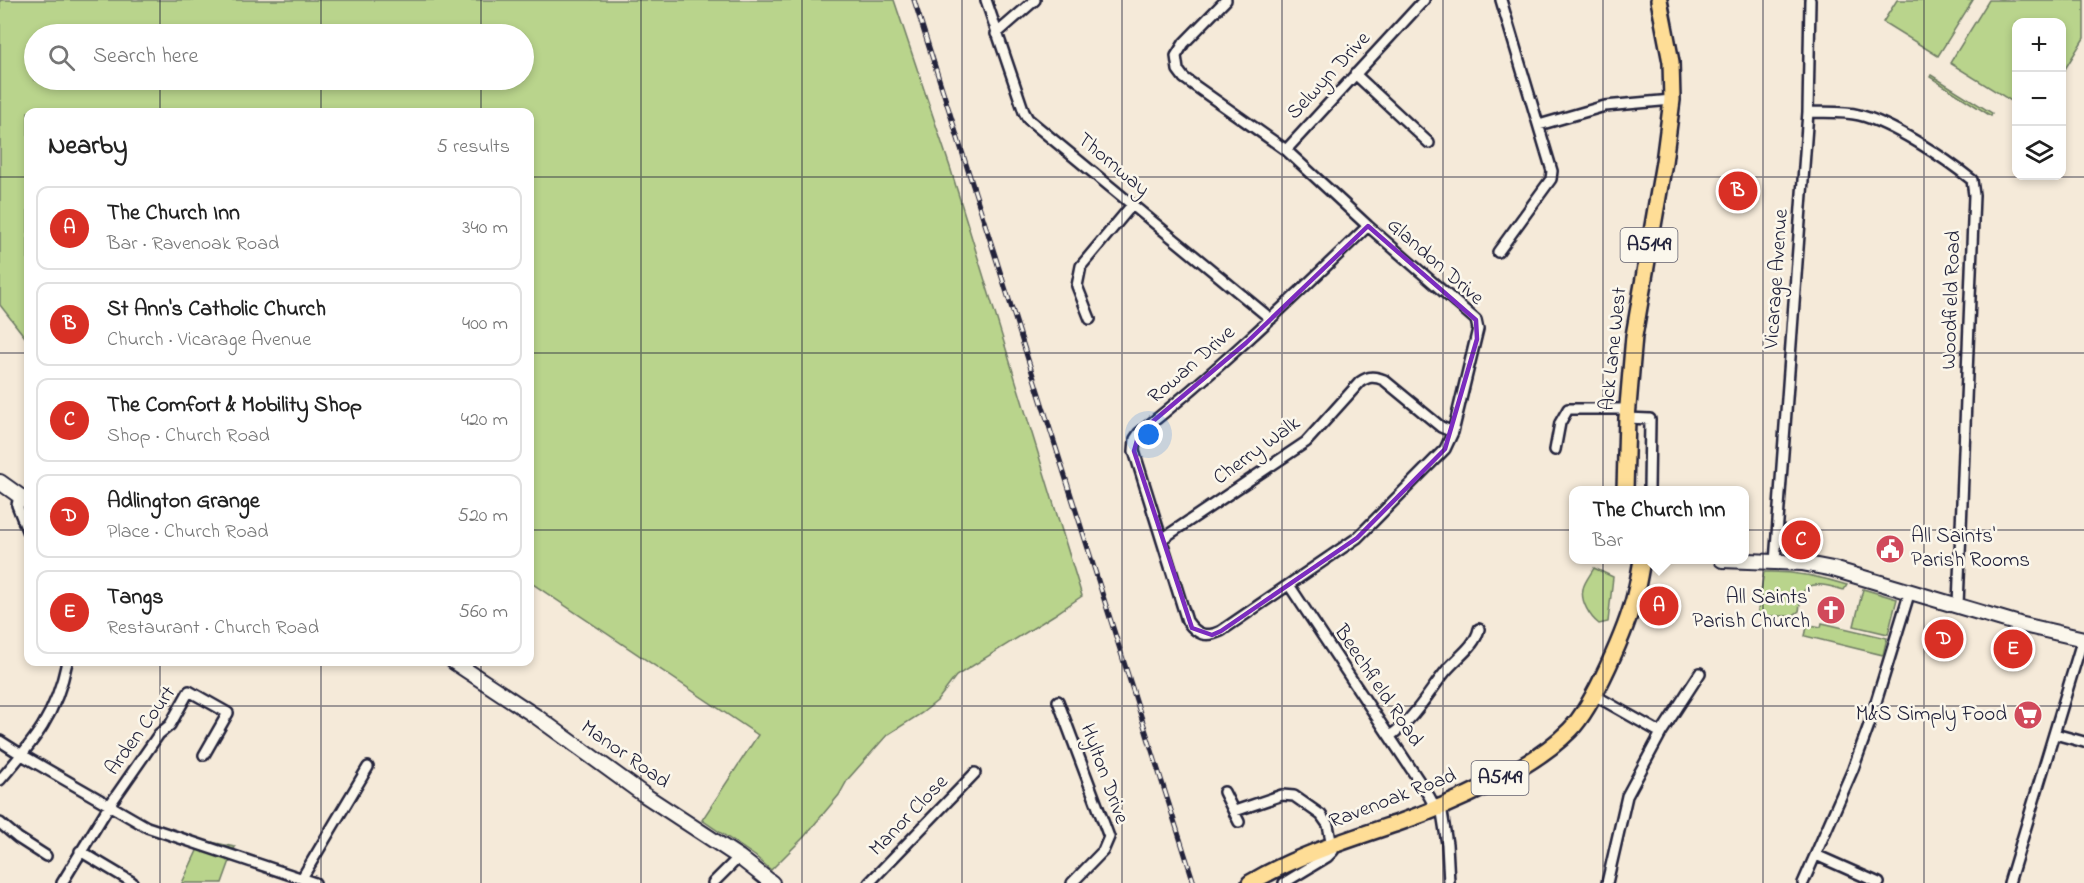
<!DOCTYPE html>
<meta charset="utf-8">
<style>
body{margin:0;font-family:"Indie Flower",sans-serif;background:#f2f2f2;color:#222}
.controls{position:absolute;right:18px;top:18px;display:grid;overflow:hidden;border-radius:12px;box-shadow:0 3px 9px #0003}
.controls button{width:54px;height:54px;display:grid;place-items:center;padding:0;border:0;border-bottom:2px solid #e0e0e0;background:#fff;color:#222;font:30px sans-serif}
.you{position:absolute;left:1149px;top:435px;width:21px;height:21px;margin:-15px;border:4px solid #fff;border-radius:50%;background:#1a73e8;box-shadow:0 0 0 9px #1a73e833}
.badge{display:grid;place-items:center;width:39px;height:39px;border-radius:50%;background:#d93025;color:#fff;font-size:20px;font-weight:700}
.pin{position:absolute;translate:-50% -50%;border:3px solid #fff;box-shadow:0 2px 6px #0006}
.popup{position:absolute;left:1569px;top:486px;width:180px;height:78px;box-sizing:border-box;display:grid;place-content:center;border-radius:12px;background:#fff;filter:drop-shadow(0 2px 4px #0005);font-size:20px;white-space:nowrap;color:#767676}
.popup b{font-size:22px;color:#222}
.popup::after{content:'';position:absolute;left:50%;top:100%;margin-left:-12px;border:12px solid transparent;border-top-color:#fff}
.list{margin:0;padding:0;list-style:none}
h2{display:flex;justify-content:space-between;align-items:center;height:78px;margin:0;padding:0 24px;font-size:26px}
h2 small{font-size:20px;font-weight:400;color:#767676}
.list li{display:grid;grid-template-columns:39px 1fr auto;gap:18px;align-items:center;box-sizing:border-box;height:84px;margin:0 12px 12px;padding:0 12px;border:2px solid #e0e0e0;border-radius:12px}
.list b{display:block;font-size:22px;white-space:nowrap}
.list p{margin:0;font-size:20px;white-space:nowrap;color:#767676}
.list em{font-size:20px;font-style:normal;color:#767676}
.icon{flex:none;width:33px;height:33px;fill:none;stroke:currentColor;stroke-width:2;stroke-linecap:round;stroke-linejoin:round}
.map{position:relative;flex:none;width:2084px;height:883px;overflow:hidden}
.search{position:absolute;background:#fff;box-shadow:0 3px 9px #0003;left:24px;top:24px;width:510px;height:66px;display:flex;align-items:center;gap:15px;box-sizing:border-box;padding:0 21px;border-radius:33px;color:#767676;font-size:22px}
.panel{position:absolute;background:#fff;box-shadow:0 3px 9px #0003;left:24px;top:108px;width:510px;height:558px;border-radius:12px}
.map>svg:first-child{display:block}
.green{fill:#b9d48c;stroke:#6e7b64;stroke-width:1.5;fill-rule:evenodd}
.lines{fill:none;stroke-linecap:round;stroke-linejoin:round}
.street-casing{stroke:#22223b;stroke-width:14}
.secondary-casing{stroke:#22223b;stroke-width:18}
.primary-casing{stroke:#22223b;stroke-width:20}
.street{stroke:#fbf7ec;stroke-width:9}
.secondary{stroke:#fbf7ec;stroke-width:14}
.primary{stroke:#fedd96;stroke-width:15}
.rail-casing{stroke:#22223b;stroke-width:5}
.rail{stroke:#fbf7ec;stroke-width:3;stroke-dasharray:9;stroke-linecap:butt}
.marked{fill:none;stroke:#7b2cbf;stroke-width:4.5;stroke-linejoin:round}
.grid{fill:none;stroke:#22223b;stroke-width:1.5;stroke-opacity:0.55}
.labels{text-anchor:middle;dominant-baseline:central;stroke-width:5;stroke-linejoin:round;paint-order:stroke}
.shield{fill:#fbf7ec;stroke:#636270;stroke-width:1.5}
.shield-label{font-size:20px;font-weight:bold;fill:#22223b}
.street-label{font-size:21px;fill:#22223b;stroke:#fbf7ec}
.poi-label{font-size:21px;fill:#22223b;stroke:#fbf7ec;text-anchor:end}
</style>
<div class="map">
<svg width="2084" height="883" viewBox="0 0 2084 883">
<rect width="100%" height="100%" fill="#f5ead9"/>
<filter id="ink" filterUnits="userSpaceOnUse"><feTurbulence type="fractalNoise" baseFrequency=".0167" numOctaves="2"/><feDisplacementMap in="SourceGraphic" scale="12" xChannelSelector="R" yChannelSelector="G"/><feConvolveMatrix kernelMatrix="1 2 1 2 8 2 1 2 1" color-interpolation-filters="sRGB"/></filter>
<g filter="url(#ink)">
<!-- green -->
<path class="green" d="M 0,0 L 894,0 L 950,167 L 1082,596 L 1054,615 L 956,676 L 937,701 L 922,713 L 887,735 L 848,779 L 839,795 L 804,837 L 771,870 L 755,856 L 702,820 L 758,735 L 530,582 L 530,112 L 28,112 L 28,341 L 0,305 ZM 34,34 L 524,34 L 524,80 L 34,80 Z
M 1897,0 L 1973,0 L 1938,56 L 1883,22 Z
M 1989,0 L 2084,0 L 2084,38 L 2062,74 L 2062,22 L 2016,22 L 2016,104 L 1950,63 Z
M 1931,75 L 1992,113 L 1991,116 L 1930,77 Z
M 1594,568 L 1613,577 L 1608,622 L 1599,624 C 1590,617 1580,601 1583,589 C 1584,582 1591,574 1594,568 Z
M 1764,572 C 1793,571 1819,576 1847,585 L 1844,590 C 1832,587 1810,579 1803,592 C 1800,597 1800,606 1799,611 L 1792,616 L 1757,616 Z
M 1863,589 L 1897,599 L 1888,634 L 1854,626 Z
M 1822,623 L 1887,638 L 1883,655 L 1805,636 L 1807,627 L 1811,625 L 1821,627 Z
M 202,840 L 235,847 L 222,883 L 182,883 Z"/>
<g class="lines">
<!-- street casing -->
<g class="street-casing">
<path id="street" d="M 986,0 L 1024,112 L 1028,119 L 1271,319
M 1226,0 L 1184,43 L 1176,56 L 1178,70 L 1184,78 L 1286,150 L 1368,226 L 1476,320 L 1478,329 L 1453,432 L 1445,449 L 1357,538 L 1221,631 C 1206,638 1197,635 1187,621 L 1134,451 L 1135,439 L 1139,433 C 1220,369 1293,298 1368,226
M 996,34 L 1035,0
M 1355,74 L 1429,143
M 1808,112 C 1824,113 1843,111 1859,115 C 1892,123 1945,158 1972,180 L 1974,195 L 1958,605
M 1539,125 L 1605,106 L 1672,100
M 1286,150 L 1424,0
M 1498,252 L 1551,179 L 1552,171 L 1501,0
M 1090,319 L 1077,286 L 1081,266 L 1132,205
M 1627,418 L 1650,419 L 1649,490
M 1555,450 L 1560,423 L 1568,409 L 1628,409
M 19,497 L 17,505 L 28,533
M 1162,539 L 1306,442 L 1360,382 C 1369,376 1374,376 1384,380 L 1441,427 L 1453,432
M 1775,562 L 1808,112 L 1810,0
M 1289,585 L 1429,796 L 1436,809
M 1594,695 L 1661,733 L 1627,796 L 1607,883
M 1058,701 L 1109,837 L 1103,851 L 1072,883
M 1661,733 L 1700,673
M 2055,734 L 2084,742
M 1390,736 C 1414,719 1427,695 1445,672 C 1456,658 1475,647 1479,629
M 0,741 L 22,755 L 147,827 L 315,883
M 0,780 C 35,740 56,715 67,662
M 1224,792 L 1239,822
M 1441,806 L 1447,844 L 1449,883
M 1235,811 L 1282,795 L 1294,796 L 1321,815 L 1328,825 L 1333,851 L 1327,857 L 1284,883
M 0,823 L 18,838 L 46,856
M 80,851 L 132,882
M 1816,855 L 1879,883
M 302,878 L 368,767
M 62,883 L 109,806 L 159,734 L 170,725 L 189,691 L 228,713 L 204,755
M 713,883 L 739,857
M 869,883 L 975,773
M 1803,883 L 1853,769 L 1869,725 L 1910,591
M 2009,883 L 2083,638"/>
</g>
<!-- secondary casing -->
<g class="secondary-casing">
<path id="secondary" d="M 0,482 L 28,502
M 1722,560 L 1802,563 L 1833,569 L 2019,624 L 2084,639
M 454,662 L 537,717 L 643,794 L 739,857 L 772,883"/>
</g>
<!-- primary casing -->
<g class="primary-casing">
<path id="primary" d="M 1625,490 L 1627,418 L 1634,336 L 1664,162 L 1672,100 L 1671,62 L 1659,0
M 1250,883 C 1296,856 1347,840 1398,823 C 1450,805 1531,770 1570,730 C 1593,707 1627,628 1635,595 C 1638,584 1640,571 1642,560"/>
</g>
<!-- street -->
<use href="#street" class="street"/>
<!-- secondary -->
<use href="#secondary" class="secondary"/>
<!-- primary -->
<use href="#primary" class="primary"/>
<!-- rail casing -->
<g class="rail-casing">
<path id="rail" d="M 914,0 L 1194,883"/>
</g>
<!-- rail -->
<use href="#rail" class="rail"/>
</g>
</g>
<!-- marked area -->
<path class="marked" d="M 1368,226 L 1476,320 L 1477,339 L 1445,449 L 1357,538 L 1221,631 L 1212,635 L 1192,628 L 1134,451 L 1139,433 L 1246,343 Z"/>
<!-- grid -->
<path class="grid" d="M 160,0 L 160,34M 321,0 L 321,34M 481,0 L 481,34M 641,0 L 641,883M 802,0 L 802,883M 962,0 L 962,883M 1122,0 L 1122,883M 1282,0 L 1282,883M 1443,0 L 1443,883M 1603,0 L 1603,883M 1763,0 L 1763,883M 1924,0 L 1924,883M 160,80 L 160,112M 321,80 L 321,112M 481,80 L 481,112M 0,177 L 28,177M 530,177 L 2084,177M 0,353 L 28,353M 530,353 L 2084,353M 0,530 L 28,530M 530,530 L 2084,530M 160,662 L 160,883M 321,662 L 321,883M 481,662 L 481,883M 0,706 L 2084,706"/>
<!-- icons -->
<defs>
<g id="civic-disc" transform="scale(1.5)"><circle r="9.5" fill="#d1495b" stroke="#fbf7ec"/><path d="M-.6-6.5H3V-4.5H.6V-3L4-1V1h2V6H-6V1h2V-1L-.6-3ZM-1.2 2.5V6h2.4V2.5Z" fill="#fff"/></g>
<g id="church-disc" transform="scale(1.5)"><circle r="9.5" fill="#d1495b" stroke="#fbf7ec"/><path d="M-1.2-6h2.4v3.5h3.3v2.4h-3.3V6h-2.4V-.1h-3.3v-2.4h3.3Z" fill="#fff"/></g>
<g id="supermarket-disc" transform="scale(1.5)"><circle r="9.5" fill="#d1495b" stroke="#fbf7ec"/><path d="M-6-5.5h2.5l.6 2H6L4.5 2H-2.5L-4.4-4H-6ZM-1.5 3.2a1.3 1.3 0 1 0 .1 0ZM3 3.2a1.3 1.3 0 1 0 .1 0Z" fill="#fff"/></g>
</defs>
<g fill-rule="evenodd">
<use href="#civic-disc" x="1890" y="549"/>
<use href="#church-disc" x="1831" y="610"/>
<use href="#supermarket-disc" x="2028" y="715"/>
</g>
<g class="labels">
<!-- shield labels -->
<g class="shield">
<rect x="1620.5" y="228" width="57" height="34" rx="4.5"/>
<rect x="1471.5" y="761" width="57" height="34" rx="4.5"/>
</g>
<g class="shield-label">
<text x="1649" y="245">A5149</text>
<text x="1500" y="778">A5149</text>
</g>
<!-- street labels -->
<g class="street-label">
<text transform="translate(1329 76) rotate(-47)">Selwyn Drive</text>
<text transform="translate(1113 165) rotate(40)">Thornway</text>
<text transform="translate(1435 262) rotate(41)">Glandon Drive</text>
<text transform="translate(1777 279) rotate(-86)">Vicarage Avenue</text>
<text transform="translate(1952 300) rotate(-88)">Woodfield Road</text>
<text transform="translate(1614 349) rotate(-84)">Ack Lane West</text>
<text transform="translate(1192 365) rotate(-41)">Rowan Drive</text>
<text transform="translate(1257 451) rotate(-36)">Cherry Walk</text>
<text transform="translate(1378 686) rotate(56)">Beechfield Road</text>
<text transform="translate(141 731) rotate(-54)">Arden Court</text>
<text transform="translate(625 755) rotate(35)">Manor Road</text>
<text transform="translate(1104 774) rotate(70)">Hylton Drive</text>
<text transform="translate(1393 799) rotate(-21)">Ravenoak Road</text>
<text transform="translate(909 816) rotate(-46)">Manor Close</text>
</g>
<!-- poi labels -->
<g class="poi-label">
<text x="1911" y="537" text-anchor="start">All Saints'<tspan x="1911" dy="24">Parish Rooms</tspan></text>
<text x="1810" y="598">All Saints'<tspan x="1810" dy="24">Parish Church</tspan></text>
<text x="2007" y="715">M&amp;S Simply Food</text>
</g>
</g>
</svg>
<div class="controls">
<button>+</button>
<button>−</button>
<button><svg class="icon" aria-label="layers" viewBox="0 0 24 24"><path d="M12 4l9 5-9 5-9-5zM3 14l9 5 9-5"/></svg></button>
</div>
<div class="you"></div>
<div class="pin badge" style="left:1659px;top:606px">A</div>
<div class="popup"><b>The Church Inn</b>Bar</div>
<div class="pin badge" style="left:1738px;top:191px">B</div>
<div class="pin badge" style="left:1801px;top:540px">C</div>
<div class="pin badge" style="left:1944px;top:639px">D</div>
<div class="pin badge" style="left:2013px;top:649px">E</div>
<div class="search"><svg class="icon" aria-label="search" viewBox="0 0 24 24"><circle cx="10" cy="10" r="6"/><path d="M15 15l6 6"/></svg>Search here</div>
<section class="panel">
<h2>Nearby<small>5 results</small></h2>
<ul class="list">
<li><span class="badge">A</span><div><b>The Church Inn</b><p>Bar · Ravenoak Road</p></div><em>340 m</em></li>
<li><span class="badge">B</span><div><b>St Ann's Catholic Church</b><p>Church · Vicarage Avenue</p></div><em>400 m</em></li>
<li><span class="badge">C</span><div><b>The Comfort &amp; Mobility Shop</b><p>Shop · Church Road</p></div><em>420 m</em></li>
<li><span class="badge">D</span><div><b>Adlington Grange</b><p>Place · Church Road</p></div><em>520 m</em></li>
<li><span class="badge">E</span><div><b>Tangs</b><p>Restaurant · Church Road</p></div><em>560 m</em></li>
</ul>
</section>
</div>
